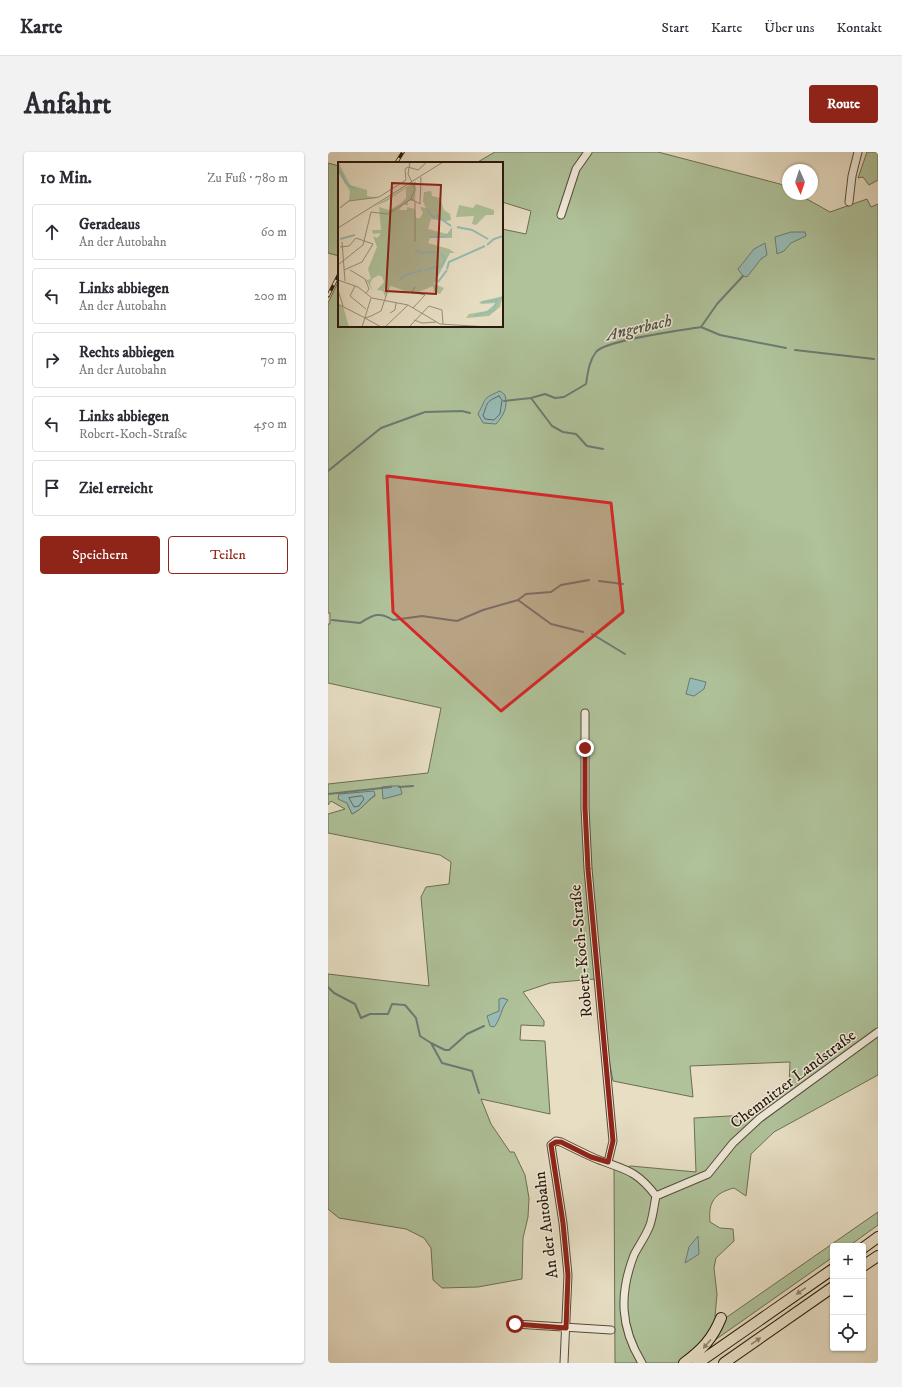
<!DOCTYPE html>
<html lang="de">
<meta charset="utf-8">
<style>
body{margin:0;font-family:"IM FELL DW Pica",serif;background:#f2f2f3;color:#2b2b33}
.controls{position:absolute;right:12px;bottom:12px;display:grid;overflow:hidden;border-radius:4px;box-shadow:0 1px 3px #0004}
.controls button{width:36px;height:36px;display:grid;place-items:center;padding:0;border:0;border-bottom:1px solid #e1e1e2;background:#fff;color:#2b2b33;font:20px sans-serif}
.compass{position:absolute;left:454px;top:12px;width:36px;height:36px;border-radius:50%;background:#fff;box-shadow:0 1px 3px #0004;rotate:177deg}
.stop{position:absolute;width:12px;height:12px;margin:-9px;border:3px solid #8f2418;border-radius:50%;background:#fff}
.stop.end{background:#8f2418;border-color:#fff;box-shadow:0 1px 4px #0008}
.list{margin:0;padding:0;list-style:none}
h2{display:flex;justify-content:space-between;align-items:center;height:52px;margin:0;padding:0 16px;font-size:17px}
h2 small{font-size:13px;font-weight:400;color:#7c7c81}
.list li{display:grid;grid-template-columns:26px 1fr auto;gap:12px;align-items:center;box-sizing:border-box;height:56px;margin:0 8px 8px;padding:0 8px;border:1px solid #e1e1e2;border-radius:4px}
.list b{display:block;font-size:15px;white-space:nowrap}
.list p{margin:0;font-size:13px;white-space:nowrap;color:#7c7c81}
.list em{font-size:13px;font-style:normal;color:#7c7c81}
.actions{display:flex;gap:8px;padding:12px 16px}
.actions a{flex:1;padding:9px 0;border:1px solid #8f2418;border-radius:4px;text-align:center;font-size:14px;color:#8f2418}
.actions .main{background:#8f2418;color:#fff}
.icon{flex:none;width:22px;height:22px;fill:none;stroke:currentColor;stroke-width:2;stroke-linecap:round;stroke-linejoin:round}
.map{position:relative;flex:none;width:550px;height:1211px;overflow:hidden;border-radius:4px}
header{display:flex;align-items:center;gap:24px;box-sizing:border-box;height:56px;padding:0 20px;background:#fff;border-bottom:1px solid #e1e1e2}
header strong{font-size:19px}
nav{display:flex;gap:22px;margin-inline-start:auto;font-size:14px}
.intro{display:flex;align-items:center;justify-content:space-between;box-sizing:border-box;height:96px;padding:0 24px}
h1{margin:0;font-size:28px}
.button{padding:10px 18px;border-radius:4px;background:#8f2418;color:#fff;font-size:14px;font-weight:700}
main{display:flex;gap:24px;padding:0 24px}
aside{flex:1;background:#fff;border-radius:4px;box-shadow:0 1px 3px #0004}
.map>svg:first-child{display:block}
.green{fill:#afc29a;stroke:#6c6e54;fill-rule:evenodd}
.water{fill:#97bcb7;stroke:#6b7b73}
.lines{fill:none;stroke-linecap:round;stroke-linejoin:round}
.shore{stroke:#606a62;stroke-width:1}
.stream{stroke:#6b7b73;stroke-width:2}
.minor-casing{stroke:#594a3b;stroke-width:9}
.highway-casing{stroke:#2a190d;stroke-width:12}
.minor{stroke:#efead9;stroke-width:7}
.highway{stroke:#e7dec4;stroke-width:10}
.rail-casing{stroke:#2a190d;stroke-width:3.5}
.rail{stroke:#efead9;stroke-width:2;stroke-dasharray:6;stroke-linecap:butt}
.oneway{fill:#928572}
.route{stroke:#8f2418;stroke-width:5}
.marked{fill:#d62828;fill-opacity:0.2;stroke:#d62828;stroke-width:3;stroke-linejoin:round}
.labels{text-anchor:middle;dominant-baseline:central;stroke-width:3;stroke-linejoin:round;paint-order:stroke}
.street-label{font-size:16px;fill:#2a190d;stroke:#efead9}
.water-label{font-size:17px;font-style:italic;fill:#505248;stroke:#efead9}
.inset-river{fill:none;stroke:#97bcb7;stroke-width:2}
.inset-road{fill:none;stroke:#9b8f7b;stroke-width:1}
.view{fill:#8f2418;fill-opacity:0.15;stroke:#8f2418;stroke-width:2}
.inset-edge{fill:none;stroke:#2a190d;stroke-width:2}
</style>
<header>
<strong>Karte</strong>
<nav><a>Start</a><a>Karte</a><a>Über uns</a><a>Kontakt</a></nav>
</header>
<div class="intro"><h1>Anfahrt</h1><a class="button">Route</a></div>
<main>
<aside>
<h2>10 Min.<small>Zu Fuß · 780 m</small></h2>
<ul class="list">
<li><svg class="icon" aria-label="ahead" viewBox="0 0 24 24"><path d="M12 20V5M6 11l6-6 6 6"/></svg><div><b>Geradeaus</b><p>An der Autobahn</p></div><em>60 m</em></li>
<li><svg class="icon" aria-label="left" viewBox="0 0 24 24"><path d="M17 20v-9H6M10 6l-5 5 5 5"/></svg><div><b>Links abbiegen</b><p>An der Autobahn</p></div><em>200 m</em></li>
<li><svg class="icon" aria-label="right" viewBox="0 0 24 24"><path d="M7 20v-9h11M14 6l5 5-5 5"/></svg><div><b>Rechts abbiegen</b><p>An der Autobahn</p></div><em>70 m</em></li>
<li><svg class="icon" aria-label="left" viewBox="0 0 24 24"><path d="M17 20v-9H6M10 6l-5 5 5 5"/></svg><div><b>Links abbiegen</b><p>Robert-Koch-Straße</p></div><em>450 m</em></li>
<li><svg class="icon" aria-label="arrive" viewBox="0 0 24 24"><path d="M6 21V4h12l-3 4 3 4H6"/></svg><div><b>Ziel erreicht</b></div></li>
</ul>
<div class="actions"><a class="main">Speichern</a><a>Teilen</a></div>
</aside>
<div class="map">
<svg width="550" height="1211" viewBox="0 0 550 1211">
<rect width="100%" height="100%" fill="#e7dec4"/>
<filter id="stains"><feTurbulence type="fractalNoise" baseFrequency=".005" numOctaves="4"/><feColorMatrix values="0 0 0 0 .2 0 0 0 0 .09 0 0 0 0 .02 0 0 0 .5 -.17"/></filter>
<radialGradient id="worn" r=".72"><stop offset=".6" stop-color="#630" stop-opacity="0"/><stop offset="1" stop-color="#630" stop-opacity=".3"/></radialGradient>
<!-- green -->
<path class="green" d="M 167,0 L 330,0 L 452,32 L 460,36 L 460,42 L 470,42 L 502,60 L 539,47 L 543,55 L 550,52 L 550,923 L 446,980 L 423,1002 L 418,1044 L 406,1036 C 386,1041 380,1051 382,1070 L 392,1076 L 405,1077 L 406,1089 L 388,1106 L 386,1116 L 389,1142 L 387,1165 L 391,1168 L 384,1180 L 353,1211 L 287,1211 L 286,1017 L 303,1014 L 368,1020 L 366,966 L 419,963 L 461,936 L 462,910 L 362,914 L 365,945 L 285,929 L 266,827 L 222,831 L 195,840 L 216,869 L 216,874 L 193,873 L 192,888 L 217,889 L 222,962 L 153,947 L 163,972 L 182,1000 L 186,1000 L 197,1023 L 201,1046 L 200,1065 L 195,1086 L 194,1127 L 150,1135 L 114,1136 L 105,1128 L 103,1096 L 96,1086 L 78,1077 L 11,1066 L 0,1057 L 0,822 L 101,834 L 93,745 L 98,735 L 121,732 L 123,710 L 112,703 L 0,681 L 0,662 L 17,657 L 3,649 L 0,653 L 0,632 L 100,621 L 113,556 L 0,531 L 0,472 L 2,472 L 2,461 L 0,461 L 0,151 L 11,128 L 11,174 L 174,174 L 174,77 L 198,82 L 203,59 L 174,50 L 174,11 L 148,11 ZM 46,640 L 47,644 C 37,650 36,656 24,662 L 19,651 L 11,642 Z
M 539,0 L 550,0 L 550,28 L 541,33 L 535,25 L 530,26 Z
M 0,11 L 11,14 L 11,104 L 0,101 Z
M 550,1060 L 550,1073 L 521,1094 L 505,1094 L 505,1105 L 387,1188 L 395,1168 L 399,1165 Z"/>
<!-- water -->
<path class="water" d="M 463,80 L 477,80 L 478,84 L 463,91 L 456,99 L 449,102 L 447,85 Z
M 437,91 L 439,103 L 433,107 L 419,125 L 415,124 L 410,117 L 426,97 Z
M 172,239 L 177,243 C 180,255 176,263 168,272 L 155,271 L 150,262 C 159,246 153,247 172,239 Z
M 362,526 L 378,530 L 376,537 L 366,544 L 358,542 Z
M 63,634 L 72,634 L 74,642 L 55,647 L 54,635 Z
M 46,639 L 47,643 C 37,650 36,656 24,662 L 19,651 L 10,647 L 11,642 Z
M 175,846 L 180,848 C 173,856 173,867 166,875 L 162,874 L 159,864 L 171,859 L 171,847 Z
M 370,1084 L 371,1102 L 357,1111 L 361,1095 Z"/>
<g class="lines">
<!-- shore -->
<path class="shore" d="M 171,244 L 174,248 L 172,262 L 166,268 L 157,267 L 155,263 C 160,251 157,250 171,244 Z
M 34,644 L 36,647 L 31,654 L 26,655 L 21,646 Z"/>
<!-- stream -->
<path class="stream" d="M 373,175 L 392,183 L 458,196
M 467,198 L 546,207
M 203,246 L 224,274 L 235,280 L 248,282 L 259,294 L 275,297
M 176,249 L 203,246 L 217,242 L 227,246 L 236,245 L 258,232 C 260,220 261,209 268,200 C 277,188 355,178 373,175 L 389,152 L 415,124
M 0,319 L 53,276 L 97,260 L 134,259 L 142,261
M 271,429 L 295,432
M 190,448 L 198,442 L 223,440 L 233,433 L 261,428
M 4,468 L 32,471 C 45,463 51,459 65,468 L 94,464 L 129,469 L 155,458 L 190,448 L 223,472 L 255,480
M 264,482 L 297,502
M 71,635 L 85,634
M 0,642 L 63,635
M 0,835 L 6,841 L 27,852 L 33,866 L 42,862 L 60,862 L 64,852 L 77,853 L 88,866 L 92,884 L 103,891 L 114,911 L 144,919 L 151,941
M 103,891 L 117,898 L 121,898 L 139,882 L 156,874"/>
<!-- minor casing -->
<g class="minor-casing">
<path id="minor" d="M 521,50 L 524,24 L 530,0
M 233,63 L 248,17 L 260,0
M 257,561 L 257,656 L 260,717 L 285,989 L 280,1010
M 187,1172 L 283,1178
M 236,1211 L 240,1123 L 235,1071 L 223,993 L 228,989 L 233,990 C 243,995 253,1000 264,1005 C 294,1018 306,1015 328,1044
M 314,1211 C 292,1175 291,1142 306,1103 C 311,1093 318,1084 322,1073 C 325,1064 326,1054 328,1044 L 380,1022 L 405,991 L 432,966 L 550,880"/>
</g>
<!-- highway casing -->
<g class="highway-casing">
<path id="highway" d="M 535,1096 L 550,1085
M 535,1114 L 550,1104
M 356,1211 C 374,1198 385,1186 393,1166
M 370,1211 L 505,1117
M 396,1211 L 505,1135"/>
</g>
<!-- minor -->
<use href="#minor" class="minor"/>
<!-- highway -->
<use href="#highway" class="highway"/>
<!-- rail casing -->
<g class="rail-casing">
<path id="rail" d="M 68,11 L 75,0
M 0,144 L 11,122"/>
</g>
<!-- rail -->
<use href="#rail" class="rail"/>
</g>
<!-- one-way arrows -->
<defs><path id="oneway-solid" d="M-6-.8H1V-3.2L6.5 0L1 3.2V.8H-6Z"/></defs>
<g class="oneway">
<use href="#oneway-solid" transform="translate(473 1139) rotate(145)"/>
<use href="#oneway-solid" transform="translate(428 1189) rotate(-35)"/>
<use href="#oneway-solid" transform="translate(379 1192) rotate(130)"/>
</g>
<g class="lines">
<!-- route -->
<path class="route" d="M 187,1172 L 238,1176 L 240,1123 L 235,1071 L 223,993 L 228,990 L 233,990 L 263,1005 L 280,1010 L 285,989 L 260,717 L 257,656 L 257,596"/>
</g>
<!-- marked area -->
<path class="marked" d="M 59,324 L 283,351 L 295,460 L 173,559 L 65,460 Z"/>
<g class="labels">
<!-- street labels -->
<g class="street-label">
<text transform="translate(253 799) rotate(-95)">Robert-Koch-Straße</text>
<text transform="translate(465 927) rotate(-37)">Chemnitzer Landstraße</text>
<text transform="translate(218 1073) rotate(-97)">An der Autobahn</text>
</g>
<!-- water labels -->
<g class="water-label">
<text transform="translate(311 176) rotate(-13)">Angerbach</text>
</g>
</g>
<!-- overview -->
<g transform="translate(10 10)">
<rect width="165" height="165" fill="#e7dec4"/>
<path d="M 0,0 L 12,23 L 29,28 L 29,34 L 40,36 L 11,39 L 0,45 L 11,38 L 12,29 L 0,10 ZM 78,19 L 77,39 L 70,39 L 70,43 L 65,43 L 61,48 L 69,48 L 69,45 L 77,47 L 78,56 L 82,56 L 85,51 L 82,45 L 88,46 L 85,39 L 86,30 L 93,29 L 94,34 L 102,36 L 106,48 L 112,52 L 113,58 L 108,59 L 93,57 L 90,67 L 109,72 L 114,65 L 114,76 L 92,76 L 90,81 L 111,87 L 117,91 L 112,91 L 96,122 L 106,126 L 102,132 L 96,130 L 95,124 L 76,132 L 53,124 L 45,128 L 50,127 L 47,135 L 45,129 L 39,128 L 46,120 L 44,115 L 41,113 L 34,117 L 32,122 L 35,129 L 28,118 L 33,117 L 30,107 L 39,85 L 35,74 L 39,76 L 42,73 L 42,71 L 35,72 L 34,68 L 43,68 L 41,45 L 51,48 L 62,42 L 68,36 L 68,26 L 49,39 L 35,45 ZM 138,42 L 156,48 L 156,53 L 148,53 L 138,63 L 134,62 L 136,54 L 118,55 L 121,43 L 135,46 ZM 165,134 L 162,145 L 151,154 L 128,156 L 131,152 L 149,149 L 158,141 L 143,142 L 141,140 ZM 1,143 L 5,144 L 11,165 L 0,165 Z" fill="#afc29a"/>
<path class="inset-river" d="M 0,6 L 8,21 L 17,27M 89,47 L 95,55 L 99,54 L 113,64M 119,65 L 134,68 L 150,77M 92,75 L 106,75 L 113,71M 2,77 L 17,73M 149,83 L 156,77 L 165,74M 77,88 L 83,91 L 99,90M 109,107 L 111,100 L 147,84M 86,108 L 104,104 L 107,96 L 103,92M 61,119 L 65,114 L 84,108M 100,120 L 109,108M 144,140 L 159,138M 136,154 L 156,148 L 159,138 L 165,136"/>
<path class="inset-road" d="M 70,5 L 80,8 L 89,0M 73,37 L 82,42 L 83,15M 2,46 L 11,39 L 41,35 L 68,18 L 67,7 L 70,5M 0,66 L 105,0M 4,80 L 7,119M 77,80 L 77,40M 2,85 L 11,84 L 18,76 L 35,82 L 24,100 L 6,108M 0,103 L 25,83 L 33,50 L 50,52 L 73,37 L 77,27 L 70,12 L 72,0M 12,108 L 27,117 L 31,127 L 28,131M 0,118 L 20,125 L 34,136 L 70,143 L 102,162 L 151,165M 17,124 L 12,134 L 28,147M 0,128 L 5,144M 0,142 L 27,156 L 33,154 L 43,149 L 51,125M 75,146 L 87,133 L 74,130 L 77,125M 52,151 L 57,148 L 58,141M 27,156 L 43,165M 76,158 L 84,161 L 98,160M 24,165 L 33,136M 47,165 L 70,143M 71,165 L 91,144 L 104,148 L 105,162"/>
<path class="view" d="M 54,21 L 103,23 L 98,132 L 48,129 Z"/>
<rect width="165" height="165" class="inset-edge"/>
</g>
<rect width="100%" height="100%" filter="url(#stains)"/>
<rect width="100%" height="100%" fill="url(#worn)"/>
</svg>
<div class="controls">
<button>+</button>
<button>−</button>
<button><svg class="icon" aria-label="locate" viewBox="0 0 24 24"><circle cx="12" cy="12" r="6"/><path d="M12 2v4M12 18v4M2 12h4M18 12h4"/></svg></button>
</div>
<svg class="compass" viewBox="-18 -18 36 36"><path d="M0-13l5 13h-10z" fill="#e53935"/><path d="M0 13l5-13h-10z" fill="#7c7c81"/></svg>
<div class="stop" style="left:187px;top:1172px"></div>
<div class="stop end" style="left:257px;top:596px"></div>
</div>
</main>
